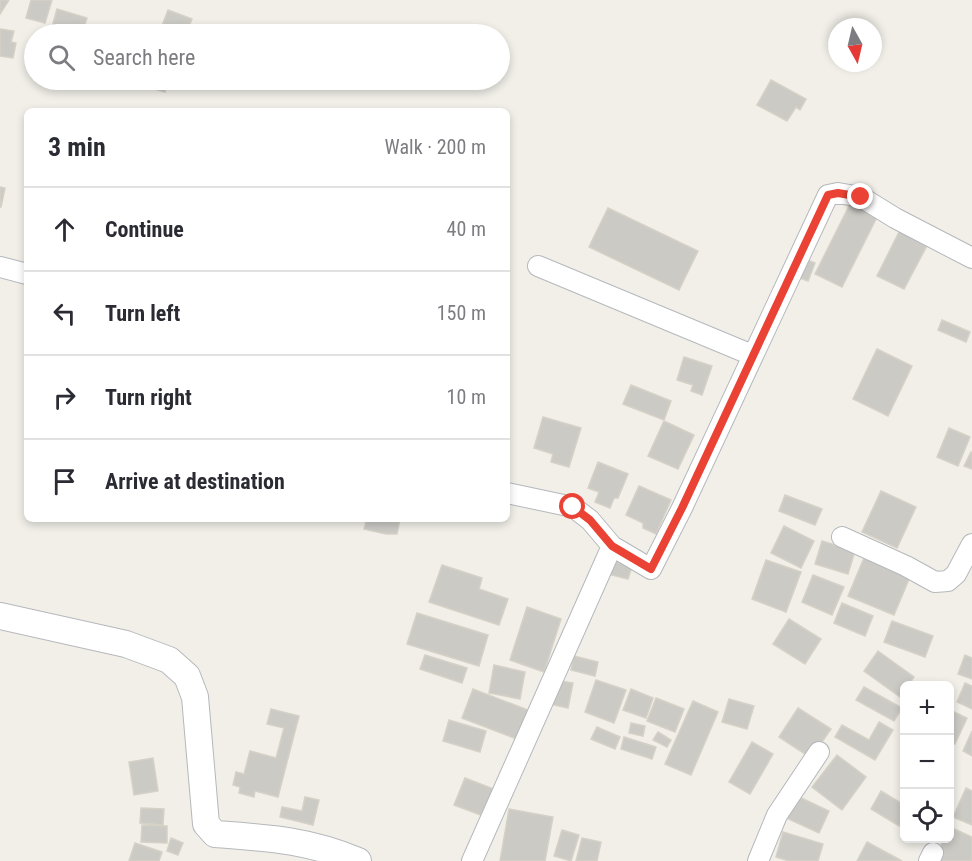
<!DOCTYPE html>
<meta charset="utf-8">
<style>
body{margin:0;font-family:"Roboto Condensed",sans-serif;background:#f7f7f7;color:#2b2b33}
.controls{position:absolute;right:18px;bottom:18px;display:grid;overflow:hidden;border-radius:9px;box-shadow:0 3px 9px #0003}
.controls button{width:54px;height:54px;display:grid;place-items:center;padding:0;border:0;border-bottom:2px solid #e1e1e2;background:#fff;color:#2b2b33;font:30px sans-serif}
.compass{position:absolute;left:828px;top:18px;width:54px;height:54px;border-radius:50%;background:#fff;box-shadow:0 3px 9px #0003;rotate:172deg}
.stop{position:absolute;width:18px;height:18px;margin:-14px;border:4px solid #ea4335;border-radius:50%;background:#fff}
.stop.end{background:#ea4335;border-color:#fff;box-shadow:0 2px 6px #0008}
.list{margin:0;padding:0;list-style:none}
h2{display:flex;justify-content:space-between;align-items:center;height:78px;margin:0;padding:0 24px;font-size:26px}
h2 small{font-size:20px;font-weight:400;color:#7c7c81}
.list li{display:grid;grid-template-columns:39px 1fr auto;gap:18px;align-items:center;box-sizing:border-box;height:84px;padding:0 24px;border-top:2px solid #e1e1e2}
.list b{display:block;font-size:22px;white-space:nowrap}
.list em{font-size:20px;font-style:normal;color:#7c7c81}
.icon{flex:none;width:33px;height:33px;fill:none;stroke:currentColor;stroke-width:2;stroke-linecap:round;stroke-linejoin:round}
.map{position:relative;flex:none;width:972px;height:861px;overflow:hidden}
.search{position:absolute;background:#fff;box-shadow:0 3px 9px #0003;left:24px;top:24px;width:486px;height:66px;display:flex;align-items:center;gap:15px;box-sizing:border-box;padding:0 21px;border-radius:33px;color:#7c7c81;font-size:22px}
.panel{position:absolute;background:#fff;box-shadow:0 3px 9px #0003;left:24px;top:108px;width:486px;height:414px;border-radius:9px}
.map>svg:first-child{display:block}
.building{fill:#cccac5;stroke:#d6d1c6;stroke-width:1.5}
.lines{fill:none;stroke-linecap:round;stroke-linejoin:round}
.minor-casing{stroke:#b5b8bc;stroke-width:22}
.tertiary-casing{stroke:#b5b8bc;stroke-width:28}
.minor{stroke:#fff;stroke-width:20}
.tertiary{stroke:#fff;stroke-width:26}
.route{stroke:#ea4335;stroke-width:8}
</style>
<div class="map">
<svg width="972" height="861" viewBox="0 0 972 861">
<rect width="100%" height="100%" fill="#f1efe8"/>
<!-- building -->
<path class="building" d="M 0,0 L 9,0 L 0,14 Z
M 31,0 L 52,0 L 45,23 L 26,18 Z
M 57,9 L 87,18 L 82,34 L 50,34 Z
M 168,10 L 192,19 L 186,34 L 159,34 Z
M 0,29 L 14,31 L 11,42 L 16,43 L 13,58 L 0,56 Z
M 134,80 L 168,80 L 165,92 L 133,83 Z
M 771,80 L 806,99 L 800,110 L 796,107 L 787,121 L 757,105 Z
M 0,187 L 5,188 L 1,207 L 0,207 Z
M 851,202 L 878,215 L 842,287 L 815,274 Z
M 608,208 L 698,251 L 679,290 L 589,247 Z
M 902,226 L 930,240 L 904,289 L 877,276 Z
M 797,256 L 815,263 L 808,281 L 797,277 Z
M 942,320 L 970,332 L 966,342 L 938,330 Z
M 877,349 L 912,366 L 888,416 L 853,399 Z
M 684,357 L 712,366 L 702,395 L 691,391 L 693,385 L 677,380 Z
M 631,385 L 671,401 L 664,420 L 623,404 Z
M 543,417 L 581,428 L 569,467 L 551,462 L 553,454 L 534,448 Z
M 664,421 L 694,435 L 678,469 L 648,456 Z
M 949,428 L 970,437 L 958,466 L 937,457 Z
M 971,452 L 972,453 L 972,469 L 964,466 Z
M 598,462 L 628,474 L 618,498 L 614,498 L 610,508 L 595,502 L 599,492 L 588,488 Z
M 639,486 L 671,500 L 656,534 L 643,528 L 643,523 L 626,515 Z
M 881,491 L 916,507 L 897,548 L 862,532 Z
M 785,495 L 822,509 L 815,525 L 779,511 Z
M 357,519 L 400,519 L 397,534 L 386,534 L 364,529 L 366,522 Z
M 784,526 L 814,541 L 801,568 L 771,553 Z
M 822,541 L 855,551 L 848,574 L 815,564 Z
M 864,558 L 910,577 L 894,615 L 848,596 Z
M 766,560 L 801,572 L 786,612 L 752,599 Z
M 612,561 L 632,566 L 628,579 L 608,574 Z
M 442,565 L 482,578 L 479,589 L 508,599 L 499,625 L 429,602 Z
M 813,575 L 844,587 L 832,615 L 802,602 Z
M 842,603 L 873,616 L 865,636 L 834,623 Z
M 527,607 L 561,619 L 544,672 L 510,660 Z
M 417,613 L 488,635 L 479,666 L 407,644 Z
M 789,619 L 821,639 L 805,664 L 773,644 Z
M 892,621 L 933,636 L 925,657 L 884,642 Z
M 878,651 L 914,677 L 908,686 L 904,686 L 904,691 L 900,697 L 864,671 Z
M 425,655 L 467,668 L 462,683 L 420,669 Z
M 965,655 L 972,658 L 972,679 L 958,674 Z
M 574,656 L 598,662 L 595,676 L 571,670 Z
M 494,665 L 525,672 L 520,699 L 489,693 Z
M 555,680 L 573,683 L 568,708 L 550,704 Z
M 596,680 L 626,690 L 614,723 L 585,712 Z
M 965,683 L 972,686 L 972,709 L 957,702 Z
M 864,687 L 902,708 L 894,721 L 856,700 Z
M 473,689 L 533,712 L 522,741 L 462,718 Z
M 631,689 L 653,698 L 646,718 L 623,710 Z
M 656,698 L 684,709 L 675,732 L 647,721 Z
M 729,699 L 754,706 L 747,729 L 722,722 Z
M 693,701 L 718,712 L 691,775 L 665,764 Z
M 798,708 L 831,729 L 811,758 L 779,737 Z
M 271,709 L 299,716 L 278,797 L 255,791 L 254,797 L 239,793 L 240,787 L 233,785 L 236,772 L 244,774 L 250,751 L 276,758 L 284,728 L 267,724 Z
M 950,710 L 967,718 L 955,744 L 950,742 Z
M 449,720 L 486,731 L 480,752 L 443,741 Z
M 879,722 L 893,730 L 875,760 L 835,737 L 842,725 L 869,740 Z
M 631,723 L 645,726 L 643,736 L 629,733 Z
M 597,727 L 620,737 L 615,749 L 591,739 Z
M 972,731 L 972,756 L 963,751 Z
M 658,732 L 671,740 L 667,747 L 653,740 Z
M 624,737 L 656,747 L 652,759 L 621,749 Z
M 752,742 L 773,754 L 750,794 L 729,782 Z
M 837,755 L 866,777 L 842,810 L 812,787 Z
M 153,758 L 158,791 L 134,795 L 129,762 Z
M 465,778 L 496,790 L 486,817 L 454,805 Z
M 966,788 L 972,791 L 972,825 L 953,817 Z
M 881,791 L 904,805 L 904,817 L 899,826 L 871,809 Z
M 793,794 L 829,811 L 819,833 L 782,816 Z
M 305,797 L 319,800 L 313,825 L 280,817 L 282,807 L 302,811 Z
M 141,808 L 164,809 L 163,825 L 140,823 Z
M 509,809 L 553,817 L 545,861 L 500,861 Z
M 142,825 L 167,826 L 167,843 L 141,842 Z
M 950,827 L 972,837 L 972,861 L 935,861 L 944,838 L 950,838 Z
M 562,830 L 579,835 L 571,861 L 554,856 Z
M 783,832 L 823,844 L 818,861 L 789,861 L 776,857 Z
M 171,838 L 183,843 L 178,855 L 167,851 Z
M 582,838 L 601,842 L 597,861 L 576,861 Z
M 867,842 L 902,861 L 857,861 Z
M 135,843 L 162,852 L 159,861 L 129,861 Z"/>
<g class="lines">
<!-- minor casing -->
<g class="minor-casing">
<path id="minor" d="M 538,266 L 752,355
M 0,267 L 27,274
M 507,493 L 573,507 L 590,520 L 612,546 L 651,569 L 682,508 L 828,195 L 838,193 L 861,197 L 895,218 L 972,258
M 842,537 L 906,566 L 935,582 L 948,581 L 956,574 L 972,544
M 472,861 L 612,546
M 758,861 L 777,815 L 819,752
M 929,861 L 933,853"/>
</g>
<!-- tertiary casing -->
<g class="tertiary-casing">
<path id="tertiary" d="M 0,616 L 126,644 L 169,660 L 187,676 L 195,697 L 206,824 L 215,834 C 269,838 308,840 358,861"/>
</g>
<!-- minor -->
<use href="#minor" class="minor"/>
<!-- tertiary -->
<use href="#tertiary" class="tertiary"/>
</g>
<g class="lines">
<!-- route -->
<path class="route" d="M 573,507 L 590,520 L 612,546 L 651,569 L 682,508 L 828,195 L 838,193 L 861,197"/>
</g>
</svg>
<div class="controls">
<button>+</button>
<button>−</button>
<button><svg class="icon" aria-label="locate" viewBox="0 0 24 24"><circle cx="12" cy="12" r="6"/><path d="M12 2v4M12 18v4M2 12h4M18 12h4"/></svg></button>
</div>
<svg class="compass" viewBox="-18 -18 36 36"><path d="M0-13l5 13h-10z" fill="#e53935"/><path d="M0 13l5-13h-10z" fill="#7c7c81"/></svg>
<div class="stop" style="left:573px;top:507px"></div>
<div class="stop end" style="left:861px;top:197px"></div>
<div class="search"><svg class="icon" aria-label="search" viewBox="0 0 24 24"><circle cx="10" cy="10" r="6"/><path d="M15 15l6 6"/></svg>Search here</div>
<section class="panel">
<h2>3 min<small>Walk · 200 m</small></h2>
<ul class="list">
<li><svg class="icon" aria-label="ahead" viewBox="0 0 24 24"><path d="M12 20V5M6 11l6-6 6 6"/></svg><div><b>Continue</b></div><em>40 m</em></li>
<li><svg class="icon" aria-label="left" viewBox="0 0 24 24"><path d="M17 20v-9H6M10 6l-5 5 5 5"/></svg><div><b>Turn left</b></div><em>150 m</em></li>
<li><svg class="icon" aria-label="right" viewBox="0 0 24 24"><path d="M7 20v-9h11M14 6l5 5-5 5"/></svg><div><b>Turn right</b></div><em>10 m</em></li>
<li><svg class="icon" aria-label="arrive" viewBox="0 0 24 24"><path d="M6 21V4h12l-3 4 3 4H6"/></svg><div><b>Arrive at destination</b></div></li>
</ul>
</section>
</div>
